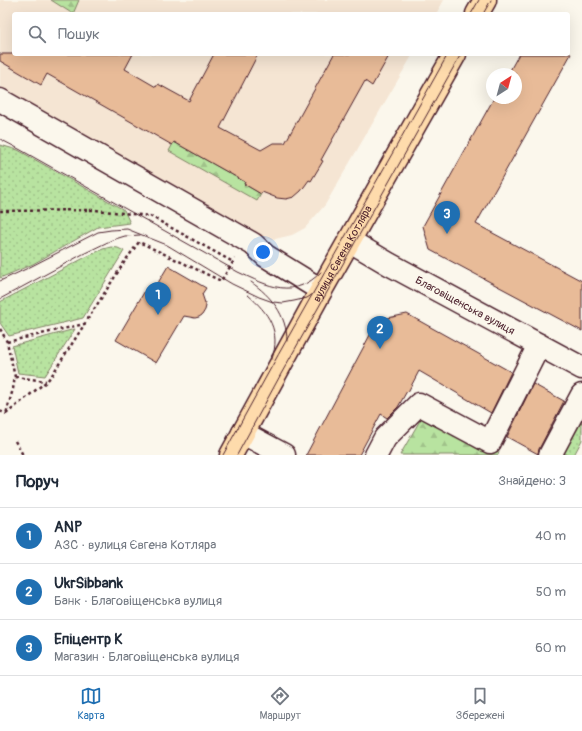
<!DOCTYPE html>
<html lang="uk">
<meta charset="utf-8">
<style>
body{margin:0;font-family:Pangolin,sans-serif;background:#f6f6f7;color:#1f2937}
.compass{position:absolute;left:486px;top:68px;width:36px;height:36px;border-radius:50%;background:#fff;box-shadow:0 4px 16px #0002;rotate:36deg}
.you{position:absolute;left:263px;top:252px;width:14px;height:14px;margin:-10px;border:3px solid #fff;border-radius:50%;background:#1a73e8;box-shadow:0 0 0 6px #1a73e833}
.badge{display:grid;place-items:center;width:26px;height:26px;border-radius:50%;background:#1f6fb2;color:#fff;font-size:13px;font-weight:700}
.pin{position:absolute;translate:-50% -33px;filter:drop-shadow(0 1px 2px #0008)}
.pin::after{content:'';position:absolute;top:21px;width:14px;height:12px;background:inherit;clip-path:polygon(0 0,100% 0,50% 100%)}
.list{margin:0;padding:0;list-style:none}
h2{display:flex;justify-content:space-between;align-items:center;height:52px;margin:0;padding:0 16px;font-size:17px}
h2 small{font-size:13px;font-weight:400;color:#747a83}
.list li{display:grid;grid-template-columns:26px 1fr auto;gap:12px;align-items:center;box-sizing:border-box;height:56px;padding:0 16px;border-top:1px solid #e0e1e3}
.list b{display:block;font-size:15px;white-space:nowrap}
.list p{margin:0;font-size:13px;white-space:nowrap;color:#747a83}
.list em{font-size:13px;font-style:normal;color:#747a83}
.icon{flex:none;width:22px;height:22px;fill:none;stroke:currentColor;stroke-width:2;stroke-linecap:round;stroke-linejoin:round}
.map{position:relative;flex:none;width:582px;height:455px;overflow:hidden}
.search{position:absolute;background:#fff;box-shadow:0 4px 16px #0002;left:12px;right:12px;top:12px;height:44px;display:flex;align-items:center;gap:10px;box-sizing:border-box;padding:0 14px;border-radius:4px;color:#747a83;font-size:15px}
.sheet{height:220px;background:#fff}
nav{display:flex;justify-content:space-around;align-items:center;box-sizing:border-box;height:56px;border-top:1px solid #e0e1e3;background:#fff;font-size:11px;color:#747a83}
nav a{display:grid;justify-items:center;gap:2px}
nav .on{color:#1f6fb2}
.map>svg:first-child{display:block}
.built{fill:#f5e5d3}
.grass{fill:url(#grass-dots);stroke:#818166}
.forest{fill:url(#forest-firs);stroke:#818166}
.building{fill:#e8bb98;stroke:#4a1f2b}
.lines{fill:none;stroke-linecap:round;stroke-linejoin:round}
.minor-casing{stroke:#4a1f2b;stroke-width:25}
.major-casing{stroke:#4a1f2b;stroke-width:25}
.path{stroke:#4a1f2b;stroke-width:2.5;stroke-dasharray:3 3;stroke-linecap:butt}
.minor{stroke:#fbf7ec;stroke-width:22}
.major{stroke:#fedbac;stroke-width:22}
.tram{stroke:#4a1f2b;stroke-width:1}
.labels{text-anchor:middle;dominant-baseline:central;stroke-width:3;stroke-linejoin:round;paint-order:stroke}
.street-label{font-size:11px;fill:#4a1f2b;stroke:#fbf7ec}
</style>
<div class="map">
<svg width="582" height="455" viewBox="0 0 582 455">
<defs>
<pattern id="grass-dots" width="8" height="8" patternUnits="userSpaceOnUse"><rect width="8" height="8" fill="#b8e3a0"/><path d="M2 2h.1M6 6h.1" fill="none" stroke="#a0c28a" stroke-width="1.8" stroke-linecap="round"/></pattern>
<pattern id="forest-firs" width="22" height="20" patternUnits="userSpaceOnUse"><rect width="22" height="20" fill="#b8e3a0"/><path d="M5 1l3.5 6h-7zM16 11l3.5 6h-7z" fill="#a0c28a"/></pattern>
</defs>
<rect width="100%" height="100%" fill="#fbf7ec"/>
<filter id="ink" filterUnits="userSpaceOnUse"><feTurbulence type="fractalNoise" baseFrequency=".025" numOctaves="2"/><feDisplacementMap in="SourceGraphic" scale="8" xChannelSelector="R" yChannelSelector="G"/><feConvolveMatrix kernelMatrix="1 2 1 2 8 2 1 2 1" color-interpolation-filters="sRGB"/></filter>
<g filter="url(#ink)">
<!-- built -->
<path class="built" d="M 0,0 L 444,0 L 436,14 L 14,14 L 14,54 L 413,54 L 325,205 L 305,228 L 292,235 L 275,239 L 263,239 L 83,136 L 0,87 Z"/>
<!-- grass -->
<path class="grass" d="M 0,145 L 18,150 L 124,210 L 130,223 L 98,227 L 33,264 L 0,278 Z
M 111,247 L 118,248 L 124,251 L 83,318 L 9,336 L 0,323 L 0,302 L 86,257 L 103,249 Z
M 75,329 L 45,376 L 18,373 L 12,346 Z
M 582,417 L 582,440 L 574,455 L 562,455 Z"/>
<!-- forest -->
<path class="forest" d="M 51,0 L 79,0 L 73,14 Z
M 174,142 L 245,182 L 244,184 L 261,194 L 257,201 L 169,151 Z
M 426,410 L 499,452 L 498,455 L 400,455 Z"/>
<!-- building -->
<path class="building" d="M 0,54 L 133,54 L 125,69 L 156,87 L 158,84 L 189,101 L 214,54 L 258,54 L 220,128 L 261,150 L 273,143 L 285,143 L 334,54 L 390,54 L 372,86 L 365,81 L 321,160 L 323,161 L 311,181 L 309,180 L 301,191 L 294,197 L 286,199 L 277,198 L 262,192 L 261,194 L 244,184 L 245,182 L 174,142 L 172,145 L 47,74 L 41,85 L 0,61 Z
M 519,54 L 571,54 L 476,224 L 582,281 L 582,331 L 430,250 L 423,226 L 494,98 L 516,98 L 516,74 L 508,74 Z
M 168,266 L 206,288 L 202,294 L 206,306 L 205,310 L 202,315 L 199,317 L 195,318 L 184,316 L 156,363 L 116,340 L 146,289 L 152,293 Z
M 407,314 L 511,372 L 491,413 L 419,371 L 408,392 L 407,391 L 398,407 L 387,418 L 381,414 L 359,455 L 306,455 L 378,320 Z
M 533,384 L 564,401 L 539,449 L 538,454 L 507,437 Z"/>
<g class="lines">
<!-- minor casing -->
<g class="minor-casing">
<g id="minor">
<path d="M 0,100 L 253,244 L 266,256 L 321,290"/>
<path id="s1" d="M 350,241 L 389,264 L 582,368"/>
<path d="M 243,433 L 284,455"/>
<path d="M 376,455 L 385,438 L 419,404 L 490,442 L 539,345"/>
<path d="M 550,455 L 582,395"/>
</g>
</g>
<!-- major casing -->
<g class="major-casing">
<g id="major">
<path d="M 477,14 L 485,0"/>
<path id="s2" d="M 231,455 L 323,287 L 455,54"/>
</g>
</g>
<!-- path -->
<path class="path" d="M 0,211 L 95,210 L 150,216 L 233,262
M 0,329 L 2,332 L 7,342 L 15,377 L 13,389 L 6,414
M 7,342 L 84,324
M 15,377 L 46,381
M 0,411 L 6,414
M 6,414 L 47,381 L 52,375 L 125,261 L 139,242 L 221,281 L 235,259
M 15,441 L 23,455"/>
<!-- minor -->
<use href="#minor" class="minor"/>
<!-- major -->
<use href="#major" class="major"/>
<!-- tram -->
<path class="tram" d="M 471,14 L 479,0
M 483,14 L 491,0
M 0,139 L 19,149 L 238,272 C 268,286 294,300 321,272
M 0,281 L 26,269 L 98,232 L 111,230 L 127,229 L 167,245 L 232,284 L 259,297 L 273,302 L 283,303 L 294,301 L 307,298 L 313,294
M 251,282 C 271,296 287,315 287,341
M 248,295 C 269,313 281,331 272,359
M 0,299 L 83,254 L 112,240 L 125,236 L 140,235
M 223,455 C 296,320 374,188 448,54
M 237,455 L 281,374 L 461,54"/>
</g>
</g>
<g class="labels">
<!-- street labels -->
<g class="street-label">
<text stroke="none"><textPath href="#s2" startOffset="230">вулиця Євгена Котляра</textPath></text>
<text stroke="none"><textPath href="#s1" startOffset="132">Благовіщенська вулиця</textPath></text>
</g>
</g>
</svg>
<svg class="compass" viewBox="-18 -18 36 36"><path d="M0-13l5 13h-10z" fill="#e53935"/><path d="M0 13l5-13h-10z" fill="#747a83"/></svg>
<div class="you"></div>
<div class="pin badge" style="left:158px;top:315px">1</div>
<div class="pin badge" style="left:380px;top:349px">2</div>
<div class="pin badge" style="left:447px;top:234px">3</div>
<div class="search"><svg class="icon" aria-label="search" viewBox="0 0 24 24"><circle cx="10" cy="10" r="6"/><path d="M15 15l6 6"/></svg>Пошук</div>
</div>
<section class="sheet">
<h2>Поруч<small>Знайдено: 3</small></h2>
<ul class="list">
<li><span class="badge">1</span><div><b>ANP</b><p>АЗС · вулиця Євгена Котляра</p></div><em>40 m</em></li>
<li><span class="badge">2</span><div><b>UkrSibbank</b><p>Банк · Благовіщенська вулиця</p></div><em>50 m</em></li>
<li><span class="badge">3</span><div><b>Епіцентр К</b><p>Магазин · Благовіщенська вулиця</p></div><em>60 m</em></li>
</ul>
</section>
<nav>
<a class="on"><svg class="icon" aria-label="map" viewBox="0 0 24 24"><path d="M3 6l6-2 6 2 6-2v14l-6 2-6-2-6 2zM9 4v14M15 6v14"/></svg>Карта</a>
<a><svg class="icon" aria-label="directions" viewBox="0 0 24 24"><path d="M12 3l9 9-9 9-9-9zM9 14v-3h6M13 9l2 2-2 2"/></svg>Маршрут</a>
<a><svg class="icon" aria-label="saved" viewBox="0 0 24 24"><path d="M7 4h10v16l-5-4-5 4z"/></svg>Збережені</a>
</nav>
